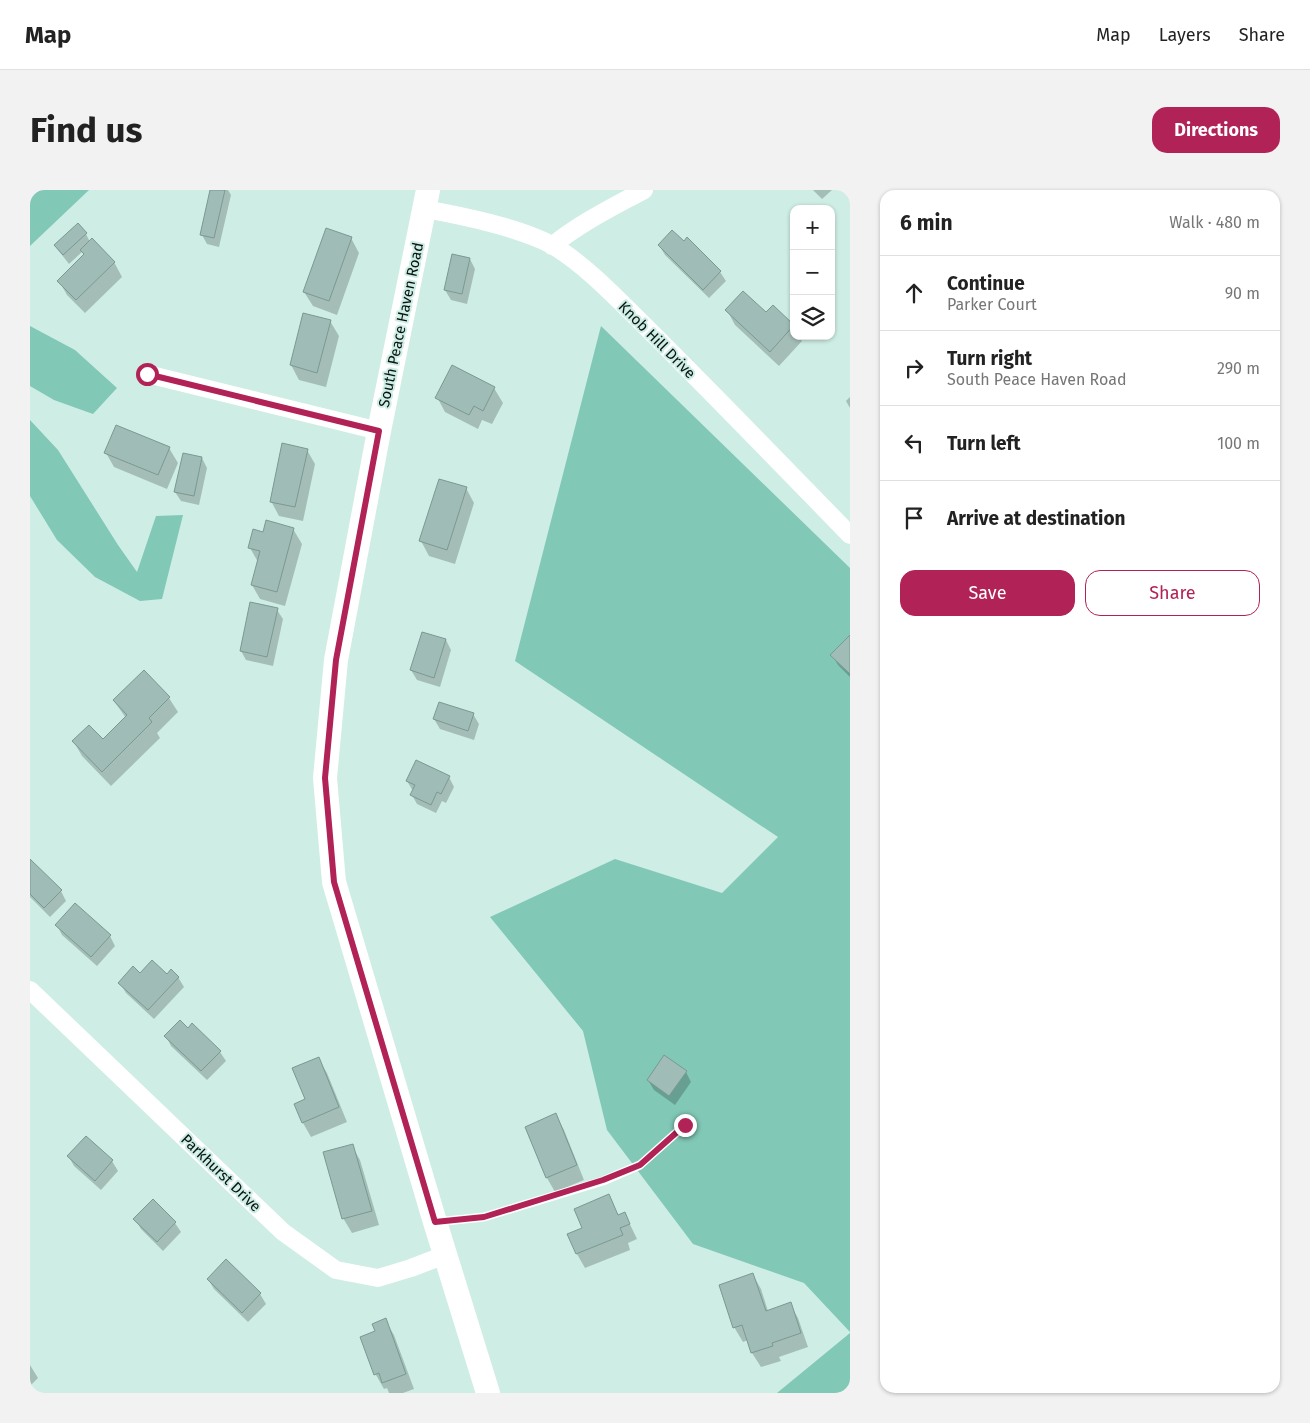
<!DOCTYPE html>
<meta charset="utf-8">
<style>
body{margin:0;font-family:"Fira Sans",sans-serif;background:#f2f2f2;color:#222}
.controls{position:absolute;right:15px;top:15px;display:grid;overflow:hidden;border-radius:10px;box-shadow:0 1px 4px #0004}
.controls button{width:45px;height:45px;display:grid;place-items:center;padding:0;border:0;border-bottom:1px solid #e0e0e0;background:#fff;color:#222;font:25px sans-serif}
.stop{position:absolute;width:15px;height:15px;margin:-11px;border:4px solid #b12256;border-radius:50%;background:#fff}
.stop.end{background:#b12256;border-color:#fff;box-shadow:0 1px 5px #0008}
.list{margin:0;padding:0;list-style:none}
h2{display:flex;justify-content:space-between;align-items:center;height:65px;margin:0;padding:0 20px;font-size:21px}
h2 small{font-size:16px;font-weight:400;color:#767676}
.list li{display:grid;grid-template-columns:32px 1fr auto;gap:15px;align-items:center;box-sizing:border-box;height:75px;padding:0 20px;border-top:1px solid #e0e0e0}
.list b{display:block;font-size:19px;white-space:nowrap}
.list p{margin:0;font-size:16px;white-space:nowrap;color:#767676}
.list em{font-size:16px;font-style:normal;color:#767676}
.actions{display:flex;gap:10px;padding:15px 20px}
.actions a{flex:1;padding:11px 0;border:1px solid #b12256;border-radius:15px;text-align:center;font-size:18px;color:#b12256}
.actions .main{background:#b12256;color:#fff}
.icon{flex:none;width:28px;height:28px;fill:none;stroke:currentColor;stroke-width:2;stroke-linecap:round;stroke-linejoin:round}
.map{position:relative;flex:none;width:820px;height:1203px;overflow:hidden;border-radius:15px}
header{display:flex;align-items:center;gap:30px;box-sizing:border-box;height:70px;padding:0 25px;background:#fff;border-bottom:1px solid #e0e0e0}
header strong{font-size:24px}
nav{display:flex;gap:28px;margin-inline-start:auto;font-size:18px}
.intro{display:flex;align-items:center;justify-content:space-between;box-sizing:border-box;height:120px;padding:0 30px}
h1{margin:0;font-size:35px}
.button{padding:12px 22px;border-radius:15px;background:#b12256;color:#fff;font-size:18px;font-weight:700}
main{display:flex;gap:30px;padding:0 30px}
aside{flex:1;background:#fff;border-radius:15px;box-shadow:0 1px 4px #0004}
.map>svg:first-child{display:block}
.green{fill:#81c8b7}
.shadow{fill:#0003}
.building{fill:#9fbdb6;stroke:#7b9891}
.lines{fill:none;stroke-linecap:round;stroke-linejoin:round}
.lane{stroke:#fff;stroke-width:9}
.street{stroke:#fff;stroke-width:18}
.secondary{stroke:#fff;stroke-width:24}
.route{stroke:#b12256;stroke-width:6}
.labels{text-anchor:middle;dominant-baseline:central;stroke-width:4;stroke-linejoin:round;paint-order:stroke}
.street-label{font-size:15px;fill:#081310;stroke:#ceede5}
</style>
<header>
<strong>Map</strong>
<nav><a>Map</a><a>Layers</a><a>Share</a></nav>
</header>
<div class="intro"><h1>Find us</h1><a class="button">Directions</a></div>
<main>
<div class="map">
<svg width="820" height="1203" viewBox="0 0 820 1203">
<rect width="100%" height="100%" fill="#ceede5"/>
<!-- green -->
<path class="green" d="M 0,0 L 59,0 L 0,56 Z
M 0,136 L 45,160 L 87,198 L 63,224 L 24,210 L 0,196 Z
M 571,136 L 820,378 L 820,1142 L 774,1093 L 663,1054 L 577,940 L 553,841 L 460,727 L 585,669 L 692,703 L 748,647 L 485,471 Z
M 0,230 L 28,260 L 88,355 L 107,382 L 126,326 L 153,325 L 132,409 L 110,411 L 65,387 L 27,350 L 0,306 Z
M 820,1143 L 820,1203 L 747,1203 Z"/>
<!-- shadow -->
<path class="shadow" d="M 182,0 L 198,0 L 201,5 L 189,57 L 177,54 L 172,45 Z
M 783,0 L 802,0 L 792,9 Z
M 56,44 L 60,52 L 84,72 L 92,87 L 55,123 L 37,105 L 29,91 L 54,65 L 52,62 L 39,74 L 25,56 Z
M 321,48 L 329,63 L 307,125 L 283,116 L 274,102 Z
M 654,53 L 690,82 L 696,91 L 679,108 L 635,65 L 629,55 Z
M 440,69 L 445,79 L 437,114 L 421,110 L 415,100 Z
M 743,117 L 764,137 L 764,146 L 769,146 L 772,151 L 749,176 L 705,135 L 697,120 L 736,124 Z
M 300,131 L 309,146 L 296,197 L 269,190 L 261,175 Z
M 464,198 L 473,213 L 462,234 L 452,230 L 448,239 L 415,222 L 407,207 Z
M 820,207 L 820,218 L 816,211 Z
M 139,258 L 148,273 L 137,299 L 84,277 L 76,263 Z
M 277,260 L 285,274 L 273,331 L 249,326 L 241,311 Z
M 172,268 L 177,278 L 169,315 L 151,311 L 145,302 Z
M 436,298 L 444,313 L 425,374 L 399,366 L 391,351 Z
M 263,339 L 272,354 L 255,416 L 230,409 L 222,395 L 228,372 L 220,358 L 233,343 Z
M 247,420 L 253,429 L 243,476 L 216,470 L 211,461 Z
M 820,447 L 820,487 L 808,475 L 802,465 Z
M 416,450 L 421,460 L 410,497 L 387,490 L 381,480 Z
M 114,481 L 139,508 L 148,522 L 127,543 L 130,548 L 81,596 L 52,566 L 44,552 L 73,551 L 96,528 L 84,511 Z
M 443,524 L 449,534 L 444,550 L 410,539 L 404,529 Z
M 419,587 L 424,597 L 416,613 L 412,611 L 406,623 L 387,614 L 382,605 L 383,601 L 377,591 Z
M 0,671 L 31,701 L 36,711 L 20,727 L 0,707 Z
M 27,735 L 80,746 L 85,756 L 67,776 L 32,745 Z
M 111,785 L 148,787 L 154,797 L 124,829 L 96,803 L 90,793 Z
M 162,835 L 190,862 L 196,871 L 177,890 L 141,856 L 136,846 L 158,839 Z
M 288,868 L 297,883 L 317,932 L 281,947 L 273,933 L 277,910 Z
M 656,882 L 661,892 L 645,915 L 624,900 L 618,890 Z
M 526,925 L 534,940 L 554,990 L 525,1002 L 517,988 Z
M 56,948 L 82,971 L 88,981 L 71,1000 L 44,976 L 39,967 Z
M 322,956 L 330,970 L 349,1035 L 322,1043 L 313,1028 Z
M 578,1006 L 589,1026 L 595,1024 L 607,1049 L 598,1053 L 600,1060 L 555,1078 L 547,1064 L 554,1039 Z
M 123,1011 L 145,1033 L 151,1042 L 133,1061 L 111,1039 L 105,1029 Z
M 196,1071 L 230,1104 L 236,1114 L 218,1132 L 184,1099 L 178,1089 Z
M 723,1085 L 731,1099 L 738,1121 L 760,1114 L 768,1128 L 778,1157 L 749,1167 L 751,1171 L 731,1177 L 722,1163 L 718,1150 L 713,1152 L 704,1137 Z
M 355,1130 L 364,1145 L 384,1199 L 373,1203 L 359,1203 L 357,1198 L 354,1199 L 346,1185 L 332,1147 L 346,1142 Z
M 0,1175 L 8,1188 L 0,1196 Z"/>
<!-- building -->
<path class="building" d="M 180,0 L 195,0 L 184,48 L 170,45 Z
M 48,33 L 57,43 L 33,65 L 24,55 Z
M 296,38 L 322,47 L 299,111 L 273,102 Z
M 642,40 L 654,51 L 657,47 L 691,81 L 673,100 L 628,55 Z
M 62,48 L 85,72 L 46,110 L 27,91 L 54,64 L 50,60 Z
M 422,64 L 440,68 L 432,104 L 414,100 Z
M 713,101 L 736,122 L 743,115 L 764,135 L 740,162 L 695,120 Z
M 273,123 L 301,130 L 287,183 L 260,175 Z
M 422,175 L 465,197 L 453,221 L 444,216 L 439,225 L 405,208 Z
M 86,235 L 140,257 L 128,285 L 74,263 Z
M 252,253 L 278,259 L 265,317 L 240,312 Z
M 153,263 L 172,267 L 164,306 L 144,302 Z
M 409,289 L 437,297 L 417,360 L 389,351 Z
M 236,330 L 264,338 L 247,402 L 221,395 L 230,361 L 218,358 L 223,339 L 233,342 Z
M 220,412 L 248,418 L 237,467 L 210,461 Z
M 392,442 L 416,449 L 404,488 L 380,480 Z
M 820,445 L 820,484 L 800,465 Z
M 114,480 L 140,507 L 119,528 L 122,532 L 72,582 L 42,551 L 59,535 L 73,549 L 97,525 L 83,510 Z
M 409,512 L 444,523 L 438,541 L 403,529 Z
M 386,570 L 420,586 L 411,604 L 407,602 L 401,615 L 380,605 L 385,595 L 376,591 Z
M 0,669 L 32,700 L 14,718 L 0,704 Z
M 45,713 L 81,745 L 61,767 L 25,735 Z
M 122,770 L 137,784 L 141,779 L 149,787 L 118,820 L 88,793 L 103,776 L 110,783 Z
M 150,830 L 158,838 L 162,833 L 191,861 L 171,881 L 134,846 Z
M 634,865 L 657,881 L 639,906 L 617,890 Z
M 289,867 L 309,917 L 272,933 L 264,914 L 275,909 L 262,878 Z
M 526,923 L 547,975 L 516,988 L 495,937 Z
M 56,946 L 83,970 L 65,991 L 37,966 Z
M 323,954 L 342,1021 L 312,1029 L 293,962 Z
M 579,1004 L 588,1025 L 595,1022 L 600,1034 L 590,1038 L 593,1045 L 546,1064 L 537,1044 L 552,1038 L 544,1019 Z
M 123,1009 L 146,1032 L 127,1052 L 103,1029 Z
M 196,1069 L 231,1103 L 212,1123 L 177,1089 Z
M 723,1083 L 736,1121 L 761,1112 L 771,1143 L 742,1153 L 743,1156 L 721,1163 L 712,1135 L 703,1138 L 689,1095 Z
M 356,1128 L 376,1184 L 352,1193 L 349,1183 L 344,1185 L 330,1147 L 345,1141 L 342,1134 Z"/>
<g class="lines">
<!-- lane -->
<path class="lane" d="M 406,1032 L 454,1027 L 573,991 L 610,975 L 655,935"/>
<!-- street -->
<path class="street" d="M 395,19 C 433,26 488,37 522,55 C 559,77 593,115 624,145 C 690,211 755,278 820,345
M 522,56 C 550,33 583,17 614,0
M 117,184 L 349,241
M 0,800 L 253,1042 L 306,1080 L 348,1088 L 381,1078 L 415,1065"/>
<!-- secondary -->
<path class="secondary" d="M 398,0 L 349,241 L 306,470 L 295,588 L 304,692 L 405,1032 L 458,1203"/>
</g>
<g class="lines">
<!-- route -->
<path class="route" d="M 117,184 L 349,241 L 306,470 L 295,588 L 304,692 L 405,1032 L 454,1027 L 573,990 L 610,975 L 655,935"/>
</g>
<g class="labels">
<!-- street labels -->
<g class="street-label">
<text transform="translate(371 135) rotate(-78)">South Peace Haven Road</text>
<text transform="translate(627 150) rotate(45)">Knob Hill Drive</text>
<text transform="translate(191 983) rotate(44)">Parkhurst Drive</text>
</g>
</g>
</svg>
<div class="controls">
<button>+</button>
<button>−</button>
<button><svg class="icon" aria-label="layers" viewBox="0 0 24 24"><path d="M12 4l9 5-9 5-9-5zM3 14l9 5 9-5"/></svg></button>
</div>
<div class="stop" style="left:117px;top:184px"></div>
<div class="stop end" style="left:655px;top:935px"></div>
</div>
<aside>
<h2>6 min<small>Walk · 480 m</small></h2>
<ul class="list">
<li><svg class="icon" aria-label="ahead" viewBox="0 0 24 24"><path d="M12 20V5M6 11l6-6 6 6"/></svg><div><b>Continue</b><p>Parker Court</p></div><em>90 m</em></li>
<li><svg class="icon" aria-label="right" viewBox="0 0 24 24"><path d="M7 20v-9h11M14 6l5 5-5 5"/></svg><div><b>Turn right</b><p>South Peace Haven Road</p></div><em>290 m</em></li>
<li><svg class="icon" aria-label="left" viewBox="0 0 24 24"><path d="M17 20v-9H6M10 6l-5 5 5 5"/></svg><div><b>Turn left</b></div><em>100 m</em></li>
<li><svg class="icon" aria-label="arrive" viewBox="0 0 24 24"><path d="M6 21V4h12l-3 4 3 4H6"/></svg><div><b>Arrive at destination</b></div></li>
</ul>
<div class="actions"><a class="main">Save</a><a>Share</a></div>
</aside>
</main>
